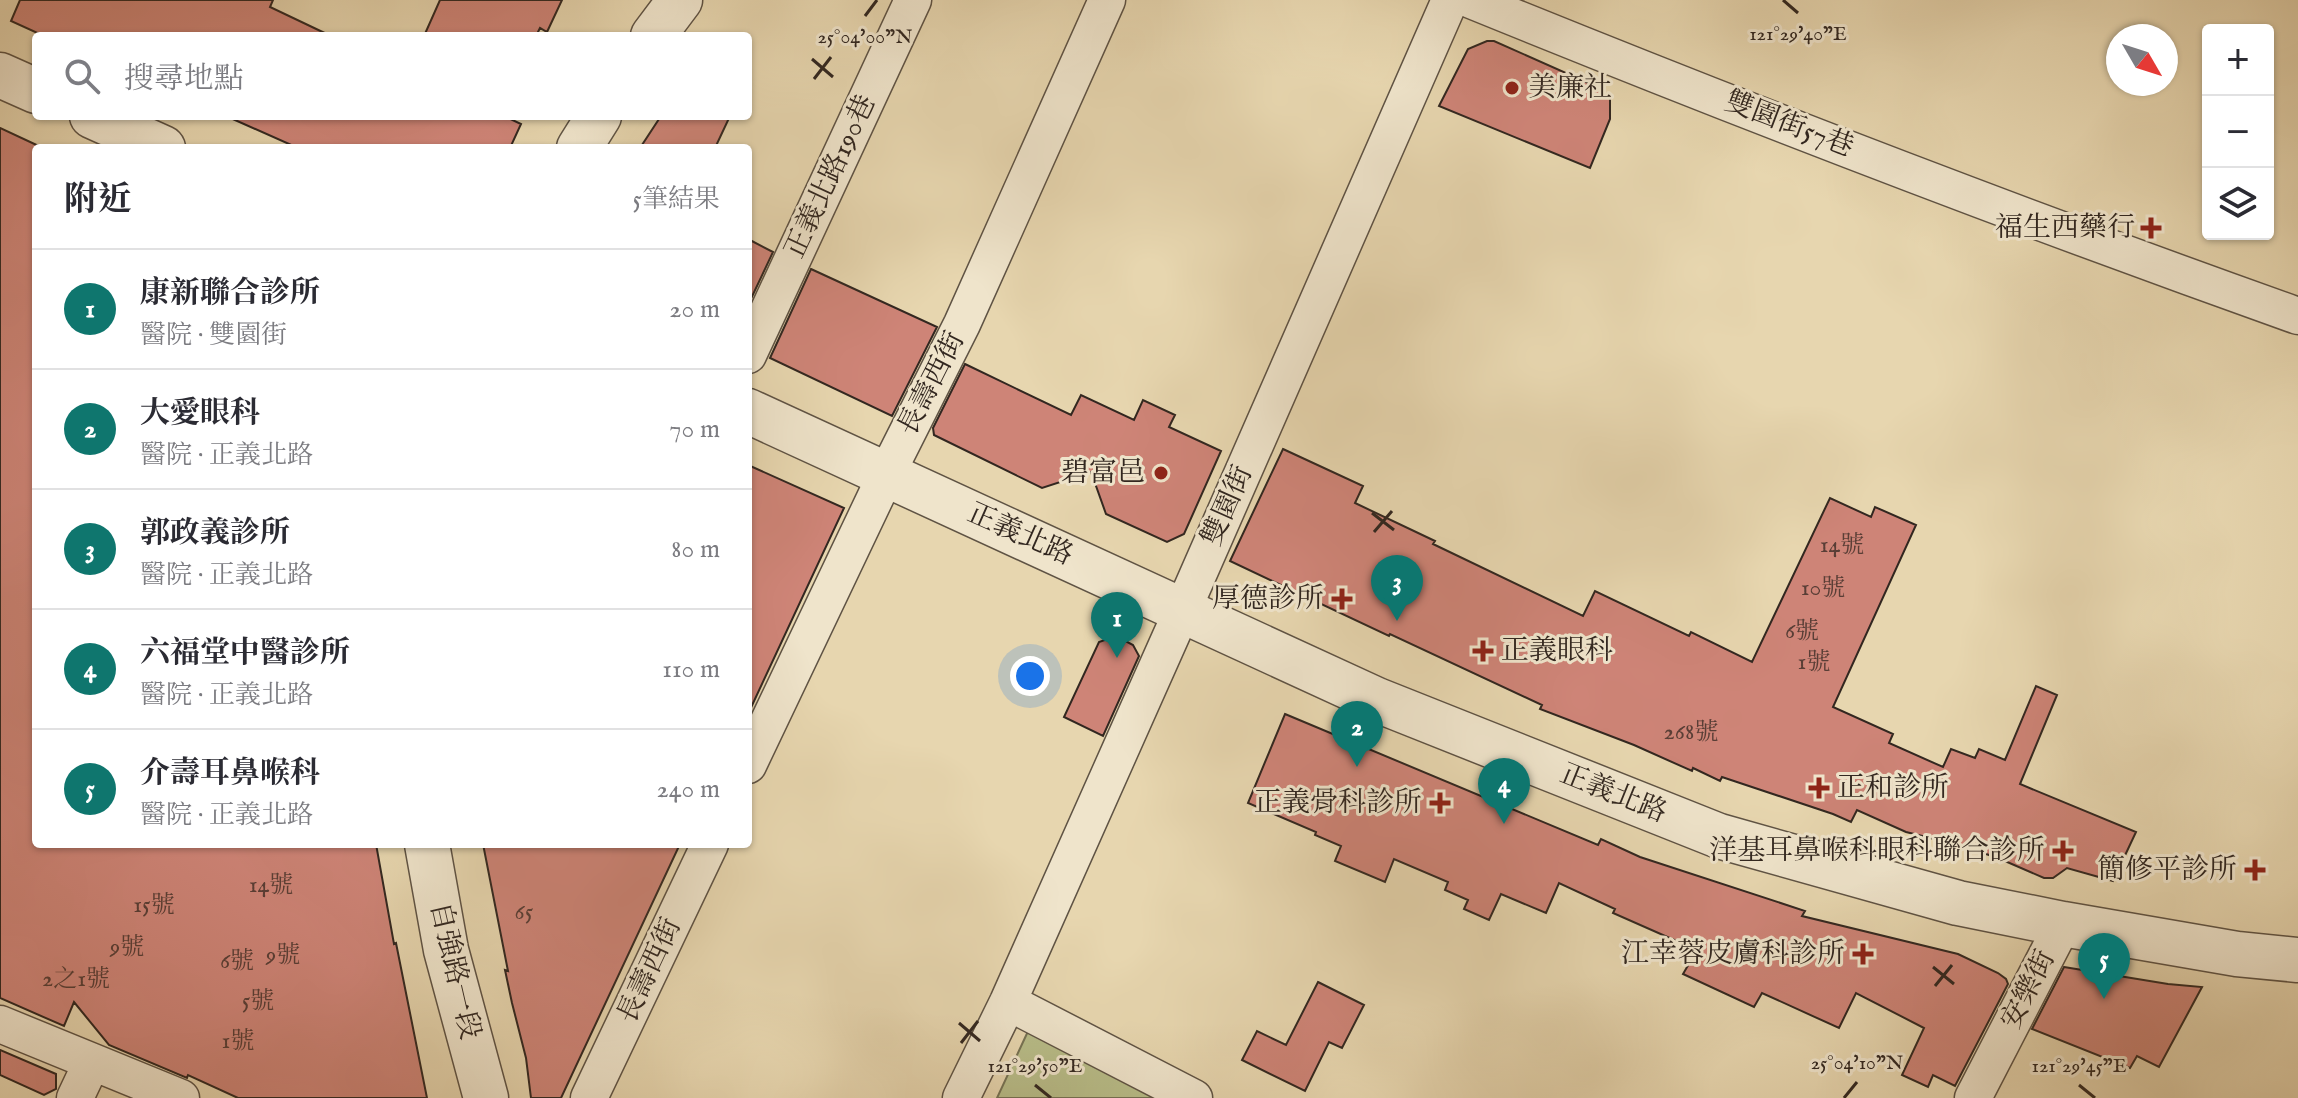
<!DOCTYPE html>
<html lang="zh-TW">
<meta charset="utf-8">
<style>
body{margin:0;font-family:"IM FELL English","Noto Serif TC",serif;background:#f2f2f3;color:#2b2b33}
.controls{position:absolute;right:24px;top:24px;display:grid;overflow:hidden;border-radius:8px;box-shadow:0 2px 6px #0004}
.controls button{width:72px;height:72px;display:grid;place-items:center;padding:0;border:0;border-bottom:2px solid #e1e1e2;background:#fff;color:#2b2b33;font:40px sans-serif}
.compass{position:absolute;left:2106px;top:24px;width:72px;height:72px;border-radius:50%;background:#fff;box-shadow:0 2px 6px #0004;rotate:129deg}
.you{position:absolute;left:1030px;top:676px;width:28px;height:28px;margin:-20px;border:6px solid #fff;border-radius:50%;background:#1a73e8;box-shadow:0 0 0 12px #1a73e833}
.badge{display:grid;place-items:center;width:52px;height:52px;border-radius:50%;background:#0f766e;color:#fff;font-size:26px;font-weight:700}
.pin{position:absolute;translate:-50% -66px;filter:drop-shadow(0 2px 4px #0008)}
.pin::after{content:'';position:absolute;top:42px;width:28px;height:24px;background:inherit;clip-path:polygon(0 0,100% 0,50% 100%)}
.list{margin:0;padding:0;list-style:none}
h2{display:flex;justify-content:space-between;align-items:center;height:104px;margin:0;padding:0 32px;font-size:34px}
h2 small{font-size:26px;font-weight:400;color:#7c7c81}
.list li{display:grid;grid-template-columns:52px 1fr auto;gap:24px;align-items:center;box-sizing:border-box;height:120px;padding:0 32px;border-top:2px solid #e1e1e2}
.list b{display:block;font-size:30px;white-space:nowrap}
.list p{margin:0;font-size:26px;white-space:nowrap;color:#7c7c81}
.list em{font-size:26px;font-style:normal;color:#7c7c81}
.icon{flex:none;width:44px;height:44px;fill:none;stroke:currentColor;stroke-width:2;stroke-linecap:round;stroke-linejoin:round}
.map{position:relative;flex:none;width:2298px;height:1098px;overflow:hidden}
.search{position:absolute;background:#fff;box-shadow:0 2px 6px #0004;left:32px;top:32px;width:720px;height:88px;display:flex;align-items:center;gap:20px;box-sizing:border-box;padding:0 28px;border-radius:8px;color:#7c7c81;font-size:30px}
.panel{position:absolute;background:#fff;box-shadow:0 2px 6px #0004;left:32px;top:144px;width:720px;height:704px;border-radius:8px}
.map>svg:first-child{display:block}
.green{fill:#b8bd89;stroke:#757254;stroke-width:2}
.building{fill:#ce8477;stroke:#322720;stroke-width:2}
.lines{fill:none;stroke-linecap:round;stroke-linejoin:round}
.minor-casing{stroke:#5f5344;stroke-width:39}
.tertiary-casing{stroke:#5f5344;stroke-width:47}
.minor{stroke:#efe4cb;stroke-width:36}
.tertiary{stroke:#efe4cb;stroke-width:44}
.ticks{fill:none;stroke:#322720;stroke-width:3}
.poi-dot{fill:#8f2418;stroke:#efe4cb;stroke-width:3}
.labels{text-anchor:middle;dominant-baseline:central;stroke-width:6;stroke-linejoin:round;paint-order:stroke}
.number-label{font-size:24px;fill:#593e36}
.poi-label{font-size:28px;fill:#322720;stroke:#efe4cb;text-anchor:end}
.street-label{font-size:28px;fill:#322720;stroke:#efe4cb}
.ticks-label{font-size:20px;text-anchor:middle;fill:#322720;stroke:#efe4cb;stroke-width:6;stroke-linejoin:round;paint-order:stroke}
</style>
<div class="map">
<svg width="2298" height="1098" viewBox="0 0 2298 1098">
<rect width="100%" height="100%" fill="#e7d6af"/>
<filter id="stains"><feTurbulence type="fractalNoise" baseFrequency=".0025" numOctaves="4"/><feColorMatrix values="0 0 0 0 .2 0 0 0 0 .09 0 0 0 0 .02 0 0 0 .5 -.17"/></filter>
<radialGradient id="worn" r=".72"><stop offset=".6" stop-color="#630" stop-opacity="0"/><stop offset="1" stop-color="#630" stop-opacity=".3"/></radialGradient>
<!-- green -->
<path class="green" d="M 1030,1027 L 1164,1098 L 997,1098 Z"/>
<!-- building -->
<path class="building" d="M 20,0 L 273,0 L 270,7 L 331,36 L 44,36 L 11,21 Z
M 440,0 L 562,0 L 547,32 L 540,28 L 536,36 L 424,36 Z
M 1487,41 L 1494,41 L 1602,89 L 1610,99 L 1610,119 L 1590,168 L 1439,106 L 1468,49 Z
M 226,116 L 504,116 L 521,124 L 510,148 L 298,148 Z
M 661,116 L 730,116 L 715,148 L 640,148 Z
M 0,128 L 43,148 L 36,148 L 36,844 L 376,844 L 394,944 L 396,943 L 427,1098 L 238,1098 L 188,1075 L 187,1078 L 109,1045 L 74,1002 L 64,1026 L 0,998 Z
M 748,239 L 773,252 L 748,305 Z
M 811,269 L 937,327 L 892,416 L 770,358 Z
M 965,364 L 1071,415 L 1081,395 L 1134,420 L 1143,400 L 1175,415 L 1169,427 L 1221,451 L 1184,534 L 1167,542 L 1106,514 L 1091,472 L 1042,488 L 934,435 L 933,428 Z
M 1283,449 L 1363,486 L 1355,503 L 1435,541 L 1433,544 L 1583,616 L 1595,591 L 1689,636 L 1691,632 L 1752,662 L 1830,498 L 1871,517 L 1875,507 L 1916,525 L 1833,707 L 1893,734 L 1889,743 L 1943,767 L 1951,749 L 1975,758 L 1979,749 L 2005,760 L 2036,686 L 2057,695 L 2020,784 L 2136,832 L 2113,881 L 2067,868 L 2053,878 L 2044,878 L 1998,858 L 1959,845 L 1906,832 L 1857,810 L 1851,822 L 1833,814 L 1722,777 L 1720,781 L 1693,768 L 1692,771 L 1634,745 L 1540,709 L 1542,705 L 1390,634 L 1389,636 L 1230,561 Z
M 748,465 L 844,508 L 748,714 Z
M 1116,636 L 1133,645 L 1139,656 L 1103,736 L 1064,717 L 1099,642 Z
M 1285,714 L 1598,845 L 1601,839 L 1640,857 L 1805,911 L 1802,916 L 1958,954 L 1998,973 L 2006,979 L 2008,984 L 1955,1086 L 1933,1075 L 1928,1087 L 1902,1075 L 1924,1028 L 1856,993 L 1839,1028 L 1762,993 L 1754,1007 L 1683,974 L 1697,950 L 1613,913 L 1615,909 L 1559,883 L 1546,913 L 1501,894 L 1489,920 L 1464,909 L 1468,900 L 1445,890 L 1448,882 L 1394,859 L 1385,882 L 1335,861 L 1341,846 L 1315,835 L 1316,832 L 1248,803 Z
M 483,844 L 680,844 L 561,1098 L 531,1098 L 526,1058 L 512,1003 L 505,970 L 508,971 Z
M 2064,967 L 2168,984 L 2202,987 L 2159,1067 L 2137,1056 L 2130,1068 L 2032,1029 Z
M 1318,982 L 1364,1005 L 1342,1048 L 1329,1042 L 1305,1091 L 1242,1060 L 1257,1031 L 1286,1045 Z
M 0,1050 L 56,1074 L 56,1089 L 44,1095 L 0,1075 Z"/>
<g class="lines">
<!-- minor casing -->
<g class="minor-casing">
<path id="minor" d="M 1471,0 C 1744,111 2020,217 2298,316
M 748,355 L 913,0
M 748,765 L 887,473 L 962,324 L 1107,0
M 1008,1002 L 1194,1098
M 0,1024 L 181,1098
M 75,1098 L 92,1062
M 589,1098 L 710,844
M 961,1098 L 1008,1002 L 1183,609 L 1450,0
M 1973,1098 L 2063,924"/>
</g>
<!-- tertiary casing -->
<g class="tertiary-casing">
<path id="tertiary" d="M 653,36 L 680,0
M 0,75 L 36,91
M 92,116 L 163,148
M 579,148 L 599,116
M 748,411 L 1377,700 L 1719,836 L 1958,903 L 2063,924 L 2237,954 L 2298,960
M 427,844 L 446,950 L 486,1098"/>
</g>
<!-- minor -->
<use href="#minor" class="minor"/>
<!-- tertiary -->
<use href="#tertiary" class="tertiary"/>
</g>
<!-- ticks -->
<path class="ticks" d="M 1783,0 L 1798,13M 865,16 L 877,0M 812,59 L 833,77M 814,79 L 831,57M 1372,513 L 1394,530M 1374,532 L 1392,511M 1933,967 L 1954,984M 1935,986 L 1952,965M 959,1023 L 980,1041M 961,1043 L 978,1021M 1035,1085 L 1051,1098M 2079,1085 L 2095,1098M 1844,1098 L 1857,1082"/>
<!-- markers -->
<g class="poi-dot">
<circle cx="1512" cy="88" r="8"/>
<path d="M2147 216h8v8h8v8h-8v8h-8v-8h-8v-8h8z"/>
<circle cx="1161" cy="473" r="8"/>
<path d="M1338 587h8v8h8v8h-8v8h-8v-8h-8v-8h8z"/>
<path d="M1479 639h8v8h8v8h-8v8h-8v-8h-8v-8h8z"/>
<path d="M1815 776h8v8h8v8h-8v8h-8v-8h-8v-8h8z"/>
<path d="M1436 791h8v8h8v8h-8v8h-8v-8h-8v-8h8z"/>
<path d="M2059 839h8v8h8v8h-8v8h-8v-8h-8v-8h8z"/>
<path d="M2251 858h8v8h8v8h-8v8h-8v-8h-8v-8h8z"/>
<path d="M1859 942h8v8h8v8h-8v8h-8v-8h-8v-8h8z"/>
</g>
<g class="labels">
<!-- number labels -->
<g class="number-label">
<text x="1842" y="545">14號</text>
<text x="1823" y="588">10號</text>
<text x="1802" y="631">6號</text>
<text x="1814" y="662">1號</text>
<text x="1691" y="732">268號</text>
<text x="271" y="885">14號</text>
<text x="154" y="905">15號</text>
<text x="524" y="912">65</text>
<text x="127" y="947">9號</text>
<text x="283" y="955">9號</text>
<text x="237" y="961">6號</text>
<text x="76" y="979">2之1號</text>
<text x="258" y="1001">5號</text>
<text x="238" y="1041">1號</text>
</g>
<!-- poi labels -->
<g class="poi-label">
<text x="1528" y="88" text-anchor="start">美廉社</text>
<text x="2135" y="228">福生西藥行</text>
<text x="1145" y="473">碧富邑</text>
<text x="1324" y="599">厚德診所</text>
<text x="1501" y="651" text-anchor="start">正義眼科</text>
<text x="1837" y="788" text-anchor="start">正和診所</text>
<text x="1422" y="803">正義骨科診所</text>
<text x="2045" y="851">洋基耳鼻喉科眼科聯合診所</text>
<text x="2237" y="870">簡修平診所</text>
<text x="1845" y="954">江幸蓉皮膚科診所</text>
</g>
<!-- street labels -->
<g class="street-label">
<text transform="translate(1789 125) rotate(21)">雙園街57巷</text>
<text transform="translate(831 177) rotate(-65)">正義北路190巷</text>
<text transform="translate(932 384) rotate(-63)">長壽西街</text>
<text transform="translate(1228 506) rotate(-66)">雙園街</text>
<text transform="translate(1020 535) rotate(24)">正義北路</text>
<text transform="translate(1613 794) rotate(22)">正義北路</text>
<text transform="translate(454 971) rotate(77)">自強路一段</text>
<text transform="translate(650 971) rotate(-65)">長壽西街</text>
<text transform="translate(2029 990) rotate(-63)">安樂街</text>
</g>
</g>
<g class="ticks-label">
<text x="1798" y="40">121°29'40"E</text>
<text x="865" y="43">25°04'00"N</text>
<text x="1857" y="1069">25°04'10"N</text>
<text x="1035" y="1072">121°29'50"E</text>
<text x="2079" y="1072">121°29'45"E</text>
</g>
<rect width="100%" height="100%" filter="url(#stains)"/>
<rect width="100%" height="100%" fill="url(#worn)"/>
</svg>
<div class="controls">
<button>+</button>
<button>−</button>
<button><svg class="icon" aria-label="layers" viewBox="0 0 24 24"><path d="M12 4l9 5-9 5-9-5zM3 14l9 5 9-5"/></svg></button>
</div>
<svg class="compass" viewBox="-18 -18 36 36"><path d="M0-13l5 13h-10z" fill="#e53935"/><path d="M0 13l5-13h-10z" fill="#7c7c81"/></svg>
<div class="you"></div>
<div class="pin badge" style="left:1117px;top:658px">1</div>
<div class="pin badge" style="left:1357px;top:767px">2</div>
<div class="pin badge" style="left:1397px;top:621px">3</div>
<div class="pin badge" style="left:1504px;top:824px">4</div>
<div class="pin badge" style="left:2104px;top:999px">5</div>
<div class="search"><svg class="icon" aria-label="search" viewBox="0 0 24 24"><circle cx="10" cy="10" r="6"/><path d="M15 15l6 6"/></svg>搜尋地點</div>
<section class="panel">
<h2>附近<small>5筆結果</small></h2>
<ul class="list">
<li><span class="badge">1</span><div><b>康新聯合診所</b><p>醫院 · 雙園街</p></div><em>20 m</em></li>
<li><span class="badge">2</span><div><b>大愛眼科</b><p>醫院 · 正義北路</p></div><em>70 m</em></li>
<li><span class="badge">3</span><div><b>郭政義診所</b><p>醫院 · 正義北路</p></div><em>80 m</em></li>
<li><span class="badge">4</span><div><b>六福堂中醫診所</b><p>醫院 · 正義北路</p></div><em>110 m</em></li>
<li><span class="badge">5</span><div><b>介壽耳鼻喉科</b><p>醫院 · 正義北路</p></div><em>240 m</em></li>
</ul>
</section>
</div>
